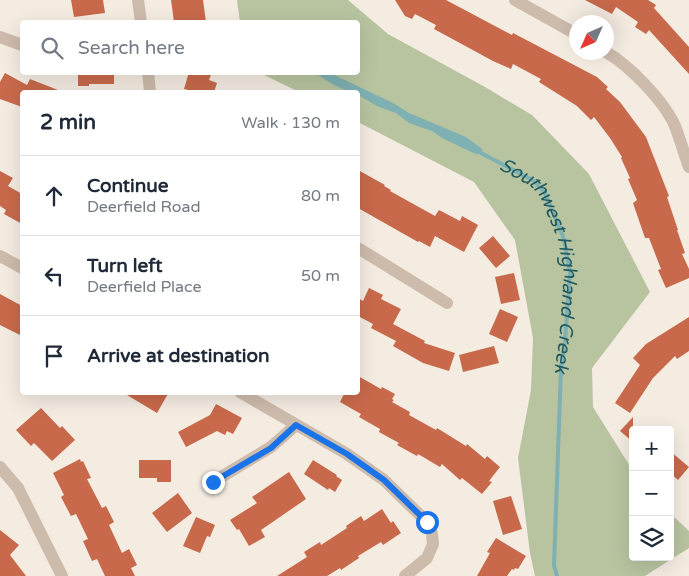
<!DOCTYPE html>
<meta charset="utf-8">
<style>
body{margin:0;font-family:"Varela Round",sans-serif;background:#f2f2f3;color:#1f2937}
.controls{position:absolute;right:15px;bottom:15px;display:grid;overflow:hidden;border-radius:5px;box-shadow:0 5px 20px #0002}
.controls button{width:45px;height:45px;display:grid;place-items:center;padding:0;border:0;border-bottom:1px solid #e0e1e3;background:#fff;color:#1f2937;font:25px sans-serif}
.compass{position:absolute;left:569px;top:15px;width:45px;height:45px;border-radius:50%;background:#fff;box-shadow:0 5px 20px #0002;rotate:225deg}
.stop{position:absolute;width:15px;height:15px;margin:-11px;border:4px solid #1a73e8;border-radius:50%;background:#fff}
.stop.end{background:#1a73e8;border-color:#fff;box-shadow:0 1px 5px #0008}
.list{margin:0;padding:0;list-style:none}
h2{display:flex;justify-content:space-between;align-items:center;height:65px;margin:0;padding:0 20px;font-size:21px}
h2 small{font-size:16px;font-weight:400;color:#747a83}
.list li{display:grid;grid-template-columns:32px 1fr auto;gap:15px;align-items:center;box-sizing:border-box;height:80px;padding:0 20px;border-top:1px solid #e0e1e3}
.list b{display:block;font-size:19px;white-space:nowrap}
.list p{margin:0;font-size:16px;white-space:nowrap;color:#747a83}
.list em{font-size:16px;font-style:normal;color:#747a83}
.icon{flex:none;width:28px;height:28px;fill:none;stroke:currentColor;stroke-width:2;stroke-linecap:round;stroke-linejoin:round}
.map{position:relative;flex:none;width:689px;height:576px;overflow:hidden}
.search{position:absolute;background:#fff;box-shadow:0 5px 20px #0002;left:20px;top:20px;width:340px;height:55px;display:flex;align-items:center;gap:12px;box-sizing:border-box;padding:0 18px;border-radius:5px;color:#747a83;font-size:19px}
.panel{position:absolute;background:#fff;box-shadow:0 5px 20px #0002;left:20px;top:90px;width:340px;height:305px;border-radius:5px}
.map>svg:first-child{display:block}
.green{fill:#b8c4a0}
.water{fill:#7fb0b2}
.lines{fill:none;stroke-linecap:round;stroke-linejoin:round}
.stream{stroke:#7fb0b2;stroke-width:4}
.building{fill:#c8694b}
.minor{stroke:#cdbbac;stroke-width:12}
.route{stroke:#1a73e8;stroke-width:6}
.labels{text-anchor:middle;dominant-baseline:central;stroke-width:4.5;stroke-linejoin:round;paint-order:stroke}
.water-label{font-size:19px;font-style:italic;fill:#1f5a5e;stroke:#fbf5ee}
</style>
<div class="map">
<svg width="689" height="576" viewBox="0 0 689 576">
<rect width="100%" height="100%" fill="#f4ebe1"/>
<!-- green -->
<path class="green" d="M 237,0 L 348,0 L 388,34 L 485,87 L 532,115 L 589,174 L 650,292 L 592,368 L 593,407 L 633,471 L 633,557 L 670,557 L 670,513 L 689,531 L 689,548 L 645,576 L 535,576 L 530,553 L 518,458 L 531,390 L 533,338 L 515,240 L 474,182 L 358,122 L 358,92 L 299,92 L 260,73 L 358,72 L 358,22 L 240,22 Z"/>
<!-- water -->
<path class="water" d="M 315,73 L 330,73 L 393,103 L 409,113 L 466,137 L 482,149 L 481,153 L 476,154 L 467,150 L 442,138 L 432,131 L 409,123 L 396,113 L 379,107 L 358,95 L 358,92 C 342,92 327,81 315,73 Z"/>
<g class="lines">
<!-- stream -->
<path class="stream" id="s1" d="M 481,153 L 534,181 L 545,193 L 564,239 L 570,273 L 565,341 L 561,368 L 554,565 L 557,576"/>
</g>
<!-- building -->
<path class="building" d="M 71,0 L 103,0 L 105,13 L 74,17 Z
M 171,0 L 203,0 L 206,22 L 174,22 Z
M 395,0 L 446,0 L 512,35 L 513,33 L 597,77 L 608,87 L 606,89 L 620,102 L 646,137 L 669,196 L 667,197 L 678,230 L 677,230 L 685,253 L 682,254 L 689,269 L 689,278 L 666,288 L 658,270 L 661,269 L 649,238 L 645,238 L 633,203 L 637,200 L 628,179 L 630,178 L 621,158 L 622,157 L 610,138 L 594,117 L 591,120 L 577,106 L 539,82 L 541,79 L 513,64 L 511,69 L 493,61 L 434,29 L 436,25 L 415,14 L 412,19 L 405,16 Z
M 585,0 L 648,0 L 656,5 L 654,8 L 689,47 L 689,74 L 649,30 L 646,34 L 635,27 L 638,22 L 616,7 L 612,14 Z
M 78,72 L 114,72 L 114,84 L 89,84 L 89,86 L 78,86 Z
M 189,72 L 212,72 L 209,80 L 217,83 L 214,92 L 197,92 L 184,89 Z
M 5,73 L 27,85 L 30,79 L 63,92 L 22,92 L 22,107 L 0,99 L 0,82 Z
M 358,170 L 385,185 L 384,186 L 391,190 L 390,191 L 435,216 L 439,210 L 460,221 L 462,216 L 478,225 L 464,252 L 435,236 L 430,247 L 419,241 L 418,242 L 358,208 Z
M 0,171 L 13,178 L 8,186 L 22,194 L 22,224 L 4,214 L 6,210 L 0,206 Z
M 493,236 L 510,256 L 496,268 L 479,248 Z
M 514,273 L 520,300 L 501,304 L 495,277 Z
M 369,288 L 383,295 L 381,299 L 401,309 L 393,324 L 425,341 L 424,343 L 455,353 L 449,371 L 423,363 L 393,346 L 396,341 L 371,328 L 373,324 L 358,316 L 358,298 L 363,301 Z
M 0,294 L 22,306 L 22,336 L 0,325 Z
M 500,309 L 518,317 L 507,342 L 489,334 Z
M 689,317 L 689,351 L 677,359 L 675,356 L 653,378 L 630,413 L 615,403 L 640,365 L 633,358 L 646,344 Z
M 494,346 L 499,363 L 463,372 L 459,355 Z
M 358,376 L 381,389 L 382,387 L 395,394 L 392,399 L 394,400 L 392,402 L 410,412 L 409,415 L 436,430 L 437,428 L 466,446 L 467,444 L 485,459 L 487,456 L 500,467 L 489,481 L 492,482 L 482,494 L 462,478 L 460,480 L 442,464 L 440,467 L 418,454 L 417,456 L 397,445 L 399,443 L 379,432 L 380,429 L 359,417 L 361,414 L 340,402 L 345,392 L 358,392 Z
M 122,392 L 169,392 L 157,413 Z
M 216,404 L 242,418 L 233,434 L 227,431 L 225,435 L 217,431 L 186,447 L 178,432 L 210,415 Z
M 41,408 L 60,428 L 62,426 L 75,440 L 52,461 L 34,443 L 31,446 L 16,430 Z
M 633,417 L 633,442 L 620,431 Z
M 670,451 L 689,467 L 678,480 L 670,473 Z
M 80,459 L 81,462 L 83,461 L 91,478 L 87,479 L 102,508 L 106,506 L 114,522 L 109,525 L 122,553 L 129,549 L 137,565 L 131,568 L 135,576 L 105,576 L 97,559 L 92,561 L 83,541 L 88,539 L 76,514 L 71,516 L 61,497 L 64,495 L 53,473 Z
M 139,460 L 171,460 L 171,482 L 157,482 L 157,478 L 139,478 Z
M 313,460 L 337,475 L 336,476 L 342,480 L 335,492 L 329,488 L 328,490 L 304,474 Z
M 289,472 L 306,499 L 261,530 L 265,537 L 249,546 L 239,529 L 237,530 L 230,520 L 257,503 L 252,497 Z
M 178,493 L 192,513 L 167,532 L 152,513 Z
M 511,496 L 522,529 L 503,535 L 493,501 Z
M 382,509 L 391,523 L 393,521 L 401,533 L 383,545 L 381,542 L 358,556 L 359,558 L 341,570 L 340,568 L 327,576 L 277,576 L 307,557 L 304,552 L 320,542 L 321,545 L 347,528 L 346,526 L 361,516 L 364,521 Z
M 196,517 L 215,525 L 210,537 L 207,536 L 200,553 L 183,546 Z
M 0,530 L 19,545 L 10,555 L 26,576 L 0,576 Z
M 496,538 L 526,556 L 518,569 L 515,568 L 514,570 L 512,569 L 507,576 L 477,576 L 490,553 L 487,552 Z"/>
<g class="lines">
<!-- minor -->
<path class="minor" d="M 138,0 L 141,22
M 515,0 L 576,34
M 0,37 L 22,45
M 606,52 C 629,65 664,101 675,126 C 680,139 684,153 689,167
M 148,72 L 150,92
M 358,248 L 447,303
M 0,256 L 22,268
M 240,392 L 347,454 L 384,480 L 427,522 L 432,534 L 433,544 L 427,558 L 405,576
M 0,467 L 18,488 L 62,576
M 213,482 L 271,447 L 296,425"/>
</g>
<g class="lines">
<!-- route -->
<path class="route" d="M 213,482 L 271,448 L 296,425 L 347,454 L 384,480 L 427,522"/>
</g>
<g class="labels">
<!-- water labels -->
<g class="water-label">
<text stroke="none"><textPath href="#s1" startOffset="142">Southwest Highland Creek</textPath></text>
</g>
</g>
</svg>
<div class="controls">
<button>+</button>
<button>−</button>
<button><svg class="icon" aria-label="layers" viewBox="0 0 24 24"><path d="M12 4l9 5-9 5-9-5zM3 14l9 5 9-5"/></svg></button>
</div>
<svg class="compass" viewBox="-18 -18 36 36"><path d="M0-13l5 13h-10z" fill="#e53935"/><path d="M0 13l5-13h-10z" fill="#747a83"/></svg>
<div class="stop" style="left:427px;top:522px"></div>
<div class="stop end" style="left:213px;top:482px"></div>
<div class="search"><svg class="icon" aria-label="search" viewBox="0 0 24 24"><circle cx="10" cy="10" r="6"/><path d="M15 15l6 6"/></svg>Search here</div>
<section class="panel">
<h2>2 min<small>Walk · 130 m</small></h2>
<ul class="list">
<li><svg class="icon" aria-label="ahead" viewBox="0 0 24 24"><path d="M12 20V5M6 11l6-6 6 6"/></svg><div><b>Continue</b><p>Deerfield Road</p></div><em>80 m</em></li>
<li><svg class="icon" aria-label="left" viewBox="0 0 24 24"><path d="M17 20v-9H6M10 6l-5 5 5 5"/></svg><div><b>Turn left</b><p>Deerfield Place</p></div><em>50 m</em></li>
<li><svg class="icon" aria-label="arrive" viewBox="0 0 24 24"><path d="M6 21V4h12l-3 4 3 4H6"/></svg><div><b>Arrive at destination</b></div></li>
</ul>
</section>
</div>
